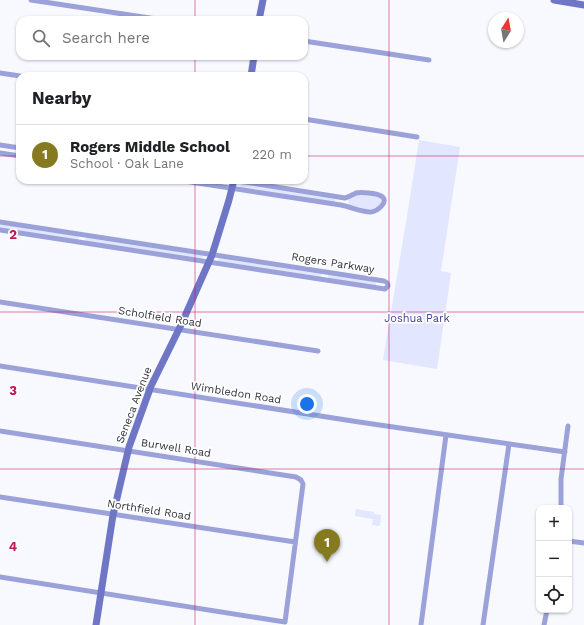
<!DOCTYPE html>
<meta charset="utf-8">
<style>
body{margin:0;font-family:"Work Sans",sans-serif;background:#f2f2f2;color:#202124}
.controls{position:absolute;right:12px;bottom:12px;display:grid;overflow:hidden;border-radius:8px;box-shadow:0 1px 3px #0004}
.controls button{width:36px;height:36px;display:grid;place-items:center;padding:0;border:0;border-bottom:1px solid #e0e0e0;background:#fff;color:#202124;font:20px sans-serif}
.compass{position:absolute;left:488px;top:12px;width:36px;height:36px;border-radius:50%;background:#fff;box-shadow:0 1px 3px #0004;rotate:11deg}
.you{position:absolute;left:307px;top:404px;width:14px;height:14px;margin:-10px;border:3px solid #fff;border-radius:50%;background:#1a73e8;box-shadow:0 0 0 6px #1a73e833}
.badge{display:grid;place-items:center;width:26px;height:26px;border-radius:50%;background:#857a1f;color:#fff;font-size:13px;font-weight:700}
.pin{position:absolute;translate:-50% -33px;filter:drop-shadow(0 1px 2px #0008)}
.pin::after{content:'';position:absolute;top:21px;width:14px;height:12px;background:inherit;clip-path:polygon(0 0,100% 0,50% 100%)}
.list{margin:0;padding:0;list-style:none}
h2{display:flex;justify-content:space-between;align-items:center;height:52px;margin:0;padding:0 16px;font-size:17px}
h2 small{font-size:13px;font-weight:400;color:#757577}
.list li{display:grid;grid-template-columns:26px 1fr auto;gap:12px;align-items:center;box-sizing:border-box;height:60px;padding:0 16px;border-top:1px solid #e0e0e0}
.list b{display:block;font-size:15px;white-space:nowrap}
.list p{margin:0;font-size:13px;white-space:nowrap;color:#757577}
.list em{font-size:13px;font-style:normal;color:#757577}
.icon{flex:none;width:22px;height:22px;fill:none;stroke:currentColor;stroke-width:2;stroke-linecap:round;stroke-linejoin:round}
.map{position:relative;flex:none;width:584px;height:625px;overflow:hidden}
.search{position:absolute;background:#fff;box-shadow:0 1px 3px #0004;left:16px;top:16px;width:292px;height:44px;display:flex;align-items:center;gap:10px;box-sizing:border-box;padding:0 14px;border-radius:12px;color:#757577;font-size:15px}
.panel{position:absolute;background:#fff;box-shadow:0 1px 3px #0004;left:16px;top:72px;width:292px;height:112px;border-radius:12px}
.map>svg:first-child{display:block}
.green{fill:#e2e6ff}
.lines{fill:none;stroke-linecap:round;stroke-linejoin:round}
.street{stroke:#9ba2d9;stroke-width:5}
.secondary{stroke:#6f76c6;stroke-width:7}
.grid{fill:none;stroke:#c2185b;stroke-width:1;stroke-opacity:0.55}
.labels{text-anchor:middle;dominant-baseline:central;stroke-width:3.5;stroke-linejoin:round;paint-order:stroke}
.street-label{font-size:11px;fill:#33343d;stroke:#fff}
.park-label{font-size:11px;fill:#4342a1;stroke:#fff}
.grid-label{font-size:13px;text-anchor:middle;font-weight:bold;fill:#c2185b;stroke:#fff;stroke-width:3.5;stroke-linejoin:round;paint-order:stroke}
</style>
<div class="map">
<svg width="584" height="625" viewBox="0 0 584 625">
<rect width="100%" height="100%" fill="#f8f9fe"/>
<!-- green -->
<path class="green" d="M 419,140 L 460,147 L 441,271 L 451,273 L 437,369 L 383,360 L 407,216 Z
M 242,184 L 335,199 L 335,202 L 241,188 L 240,186 Z
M 357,195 C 362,195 379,195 381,200 C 381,201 381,202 381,203 C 379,205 376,208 373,209 C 370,210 354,207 350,205 C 348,203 348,202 348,199 Z
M 0,224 L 78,236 L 79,239 L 79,240 L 0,228 Z
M 86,238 L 202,255 L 203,257 L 201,259 L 85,241 L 85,239 Z
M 219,258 L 321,274 L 322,275 L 320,277 L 218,261 L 218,259 Z
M 328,275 L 375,282 L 376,284 L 376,285 L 329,279 L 328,277 Z
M 356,509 L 374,512 L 374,514 L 381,515 L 380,526 L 372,525 L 373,519 L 355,516 Z"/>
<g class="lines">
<!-- street -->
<path class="street" d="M 31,0 L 163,20
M 304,41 L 429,60
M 0,73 L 20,76
M 304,119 L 417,137
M 0,145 L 20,148
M 0,153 L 20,156
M 178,180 L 341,205 C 351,207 361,212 371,212 C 378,211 390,201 381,196 C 376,193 361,192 356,193 C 352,195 349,197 345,198 L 232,180
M 0,222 L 384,281 C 387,282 388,283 388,286 L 385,289 L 0,230
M 0,302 L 318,351
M 0,366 L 359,422 L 565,452
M 0,431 L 296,477 L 301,480 L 303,484 L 285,622 L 0,577
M 0,497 L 295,542
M 561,508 L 561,479 L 568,426
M 569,541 L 584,543
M 421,625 L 446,435
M 483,625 L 509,444
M 544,625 L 547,610"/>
<!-- secondary -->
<path class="secondary" d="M 554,0 L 584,5
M 259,20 L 263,0
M 251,76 L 254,56
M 96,625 L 113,515 L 129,447 L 151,386 L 181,325 L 212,255 L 229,200 L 234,180"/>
</g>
<!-- grid -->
<path class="grid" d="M 195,0 L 195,20M 389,0 L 389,625M 195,56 L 195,76M 0,156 L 20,156M 304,156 L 584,156M 195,180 L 195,625M 0,312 L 584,312M 0,469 L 584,469"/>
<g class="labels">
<!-- street labels -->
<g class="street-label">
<text transform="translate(333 263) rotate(9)">Rogers Parkway</text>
<text transform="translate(160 317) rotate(9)">Scholfield Road</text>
<text transform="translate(236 393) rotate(9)">Wimbledon Road</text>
<text transform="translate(134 405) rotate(-69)">Seneca Avenue</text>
<text transform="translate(176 448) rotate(9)">Burwell Road</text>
<text transform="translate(149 510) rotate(9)">Northfield Road</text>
</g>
<!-- park labels -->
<g class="park-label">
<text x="417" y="318">Joshua Park</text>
</g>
</g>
<g class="grid-label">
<text x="13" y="239">2</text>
<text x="13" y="395">3</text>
<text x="13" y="551">4</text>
</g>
</svg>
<div class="controls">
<button>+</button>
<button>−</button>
<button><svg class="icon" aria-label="locate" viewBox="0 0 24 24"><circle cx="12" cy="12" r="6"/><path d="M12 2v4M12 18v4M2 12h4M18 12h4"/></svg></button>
</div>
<svg class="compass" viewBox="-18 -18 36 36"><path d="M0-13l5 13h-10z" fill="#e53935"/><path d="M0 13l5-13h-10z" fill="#757577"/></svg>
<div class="you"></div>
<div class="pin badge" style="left:327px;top:562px">1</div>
<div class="search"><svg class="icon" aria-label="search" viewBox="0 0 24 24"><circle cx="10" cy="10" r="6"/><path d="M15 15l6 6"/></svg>Search here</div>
<section class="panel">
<h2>Nearby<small></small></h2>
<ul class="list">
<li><span class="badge">1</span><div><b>Rogers Middle School</b><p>School · Oak Lane</p></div><em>220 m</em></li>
</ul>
</section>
</div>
